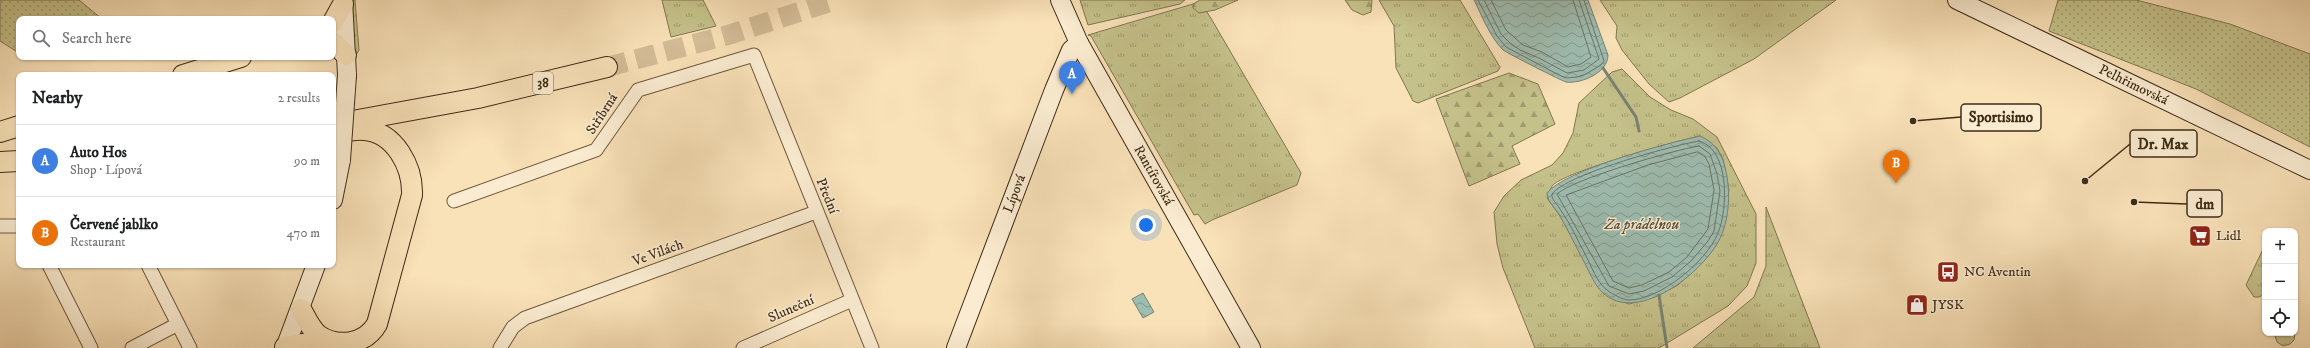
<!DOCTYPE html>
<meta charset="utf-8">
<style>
body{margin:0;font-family:"IM FELL DW Pica",serif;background:#f6f6f6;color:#202124}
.controls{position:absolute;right:12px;bottom:12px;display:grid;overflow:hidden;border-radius:8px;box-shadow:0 1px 3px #0004}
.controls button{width:36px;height:36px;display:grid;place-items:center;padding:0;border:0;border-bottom:1px solid #e0e0e0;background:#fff;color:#202124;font:20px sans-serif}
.you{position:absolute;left:1146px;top:225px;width:14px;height:14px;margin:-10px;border:3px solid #fff;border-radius:50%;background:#1a73e8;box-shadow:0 0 0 6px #1a73e833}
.badge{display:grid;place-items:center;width:26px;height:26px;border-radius:50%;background:#db2777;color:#fff;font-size:13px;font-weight:700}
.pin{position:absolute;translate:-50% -33px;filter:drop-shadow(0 1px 2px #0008)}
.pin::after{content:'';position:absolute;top:21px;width:14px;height:12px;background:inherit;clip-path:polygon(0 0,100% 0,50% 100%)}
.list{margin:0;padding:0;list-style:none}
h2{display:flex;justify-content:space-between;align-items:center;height:52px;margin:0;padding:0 16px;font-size:17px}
h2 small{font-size:13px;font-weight:400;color:#757577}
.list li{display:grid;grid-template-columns:26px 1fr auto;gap:12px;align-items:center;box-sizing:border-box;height:72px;padding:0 16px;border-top:1px solid #e0e0e0}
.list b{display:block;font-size:15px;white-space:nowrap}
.list p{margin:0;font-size:13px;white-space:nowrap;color:#757577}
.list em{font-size:13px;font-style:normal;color:#757577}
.icon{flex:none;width:22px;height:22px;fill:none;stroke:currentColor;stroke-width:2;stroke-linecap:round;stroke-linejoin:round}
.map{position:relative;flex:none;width:2310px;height:348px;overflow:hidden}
.search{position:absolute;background:#fff;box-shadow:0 1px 3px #0004;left:16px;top:16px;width:320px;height:44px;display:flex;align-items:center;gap:10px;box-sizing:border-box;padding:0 14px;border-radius:8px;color:#757577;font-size:15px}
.panel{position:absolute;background:#fff;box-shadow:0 1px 3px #0004;left:16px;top:72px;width:320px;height:196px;border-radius:8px}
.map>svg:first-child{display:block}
.grass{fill:url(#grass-tufts);stroke:#827650;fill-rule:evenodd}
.forest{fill:url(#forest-firs);stroke:#827650}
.garden{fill:url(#garden-dots);stroke:#827650}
.water{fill:url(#water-waves);stroke:#788373}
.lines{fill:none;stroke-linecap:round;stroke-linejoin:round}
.shore{stroke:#6e7464;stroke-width:1}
.stream{stroke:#788373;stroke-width:3}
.primary-tunnel{stroke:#d4bd98;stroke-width:20;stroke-dasharray:20 10;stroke-linecap:butt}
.street-casing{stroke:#6e593f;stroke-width:15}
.secondary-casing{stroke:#3f2c17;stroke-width:20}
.primary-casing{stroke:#3f2c17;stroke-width:22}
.street{stroke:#fbecd1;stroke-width:13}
.secondary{stroke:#fbecd1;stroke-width:18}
.primary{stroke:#f9e1b8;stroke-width:20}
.secondary-bridge-casing{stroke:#3f2c17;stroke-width:20;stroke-linecap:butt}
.secondary-bridge{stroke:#fbecd1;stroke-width:18}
.labels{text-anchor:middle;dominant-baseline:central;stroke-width:3;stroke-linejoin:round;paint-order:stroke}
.shield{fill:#fbecd1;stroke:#77664f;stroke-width:1}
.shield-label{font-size:13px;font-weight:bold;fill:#3f2c17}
.street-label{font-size:14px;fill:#3f2c17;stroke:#fbecd1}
.poi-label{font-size:14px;fill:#3f2c17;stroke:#fbecd1;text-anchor:start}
.water-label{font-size:15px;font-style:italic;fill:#57503e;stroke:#fbecd1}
.leader{fill:none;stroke:#3f2c17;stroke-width:1.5}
.callout-dot{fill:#3f2c17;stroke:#fbecd1;stroke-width:1.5}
.callout{fill:#fbecd1;stroke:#3f2c17;stroke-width:1.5}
.callout-label{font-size:15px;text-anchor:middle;font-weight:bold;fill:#3f2c17}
</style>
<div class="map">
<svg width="2310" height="348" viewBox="0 0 2310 348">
<defs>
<pattern id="grass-tufts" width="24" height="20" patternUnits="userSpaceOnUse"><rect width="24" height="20" fill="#c5c18a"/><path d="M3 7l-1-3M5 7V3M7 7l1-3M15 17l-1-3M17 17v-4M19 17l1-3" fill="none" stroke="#a19d70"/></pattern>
<pattern id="forest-firs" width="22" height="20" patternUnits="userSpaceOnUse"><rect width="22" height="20" fill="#c5c18a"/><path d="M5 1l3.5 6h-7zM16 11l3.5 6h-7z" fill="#a19d70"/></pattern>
<pattern id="garden-dots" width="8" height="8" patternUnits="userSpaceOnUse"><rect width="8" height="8" fill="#c5c18a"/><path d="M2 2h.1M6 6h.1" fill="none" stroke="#a19d70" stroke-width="1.8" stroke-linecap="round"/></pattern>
<pattern id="water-waves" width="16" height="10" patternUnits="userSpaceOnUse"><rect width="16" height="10" fill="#9ebdb1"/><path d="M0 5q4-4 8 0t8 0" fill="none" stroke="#829a8f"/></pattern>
</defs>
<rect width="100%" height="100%" fill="#f9e1b8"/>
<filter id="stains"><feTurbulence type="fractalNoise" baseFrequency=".005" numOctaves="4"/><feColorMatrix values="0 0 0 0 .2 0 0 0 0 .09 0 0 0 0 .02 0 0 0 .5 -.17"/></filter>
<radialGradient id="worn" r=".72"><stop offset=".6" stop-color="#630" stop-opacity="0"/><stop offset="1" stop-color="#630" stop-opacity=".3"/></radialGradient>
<!-- grass -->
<path class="grass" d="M 349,0 L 355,0 L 359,50 L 353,60 Z
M 662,0 L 703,0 L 716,26 L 671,37 Z
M 1080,0 L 1185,0 L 1180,4 L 1088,25 Z
M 1379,0 L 1460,0 L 1500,67 L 1498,71 L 1418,103 L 1413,101 L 1396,68 L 1394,26 Z
M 1600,0 L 1836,0 L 1754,59 L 1680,98 L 1669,102 L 1649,84 L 1622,50 L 1616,38 L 1617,26 Z
M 1193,4 L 1203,6 L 1212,20 L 1301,173 L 1297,185 L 1212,220 L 1205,224 L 1198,214 L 1194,215 L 1091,36 L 1088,35 Z
M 1622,69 L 1650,97 L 1671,110 L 1693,119 L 1717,137 L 1756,214 L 1756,263 L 1747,286 L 1728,306 L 1659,348 L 1535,348 L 1503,268 L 1497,244 L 1494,212 L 1504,196 L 1521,180 L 1552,165 L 1563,153 L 1573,133 L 1579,103 L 1612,72 ZM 1700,136 L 1717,148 L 1723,159 L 1729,190 L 1715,247 L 1698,267 L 1678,285 L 1659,295 L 1629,304 L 1603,293 L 1560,216 L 1547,198 C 1549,194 1550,189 1552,186 C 1563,172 1677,141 1700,136 Z
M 1766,207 L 1820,348 L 1693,348 L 1754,297 L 1766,266 Z
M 2265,245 L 2265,294 L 2259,297 L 2254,297 L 2246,285 Z
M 2274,333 L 2295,333 L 2294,340 L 2290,344 L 2283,346 L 2277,342 Z"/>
<!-- forest -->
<path class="forest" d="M 1200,0 L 1238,0 L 1215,10 L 1199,13 L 1193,8 L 1193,4 Z
M 1345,0 L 1372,0 L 1371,12 L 1363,15 L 1352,10 Z
M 1509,73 L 1538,84 L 1555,124 L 1512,146 L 1520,164 L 1469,186 L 1436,99 Z"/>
<!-- garden -->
<path class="garden" d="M 0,0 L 79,0 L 102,19 L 19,19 L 19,53 L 0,41 Z
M 2058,0 L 2136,0 L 2230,24 L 2310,54 L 2310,147 L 2196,89 L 2049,31 Z"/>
<!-- water -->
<path class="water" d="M 1474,0 L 1588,0 L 1608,55 C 1608,73 1581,84 1566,82 C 1562,81 1507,53 1503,50 C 1490,37 1482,16 1474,0 Z
M 1700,136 C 1718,144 1724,158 1727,177 C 1730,195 1729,216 1722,234 C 1709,268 1639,326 1603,293 C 1593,284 1587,266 1580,254 C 1573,241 1567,228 1560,216 C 1556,208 1547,202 1547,193 C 1565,170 1668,143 1700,136 Z
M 1143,293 L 1154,312 L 1143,318 L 1132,299 Z"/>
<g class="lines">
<!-- shore -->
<path class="shore" d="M 1478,0 L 1497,36 L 1506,47 L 1557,74 L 1566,78 L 1577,77 L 1586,74 L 1601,65 L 1604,61 L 1584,0
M 1484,0 L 1501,34 L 1510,43 L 1520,50 L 1539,58 L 1567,73 L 1584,70 L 1599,59 L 1579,0
M 1491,0 L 1506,30 L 1523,45 L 1542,52 L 1568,67 L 1581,64 L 1591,57 L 1573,0
M 1699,141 C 1730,149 1728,209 1718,233 C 1707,261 1660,300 1629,300 C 1623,300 1612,294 1607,290 C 1597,283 1591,265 1585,254 C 1577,239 1570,223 1560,209 C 1557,204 1551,199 1552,194 C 1567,174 1671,146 1699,141 Z
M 1699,146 L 1710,154 L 1717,174 L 1720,191 L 1714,231 L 1708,241 L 1691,261 L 1672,277 L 1644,291 L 1629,294 L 1609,286 L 1557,194 C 1573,179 1674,150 1699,146 Z
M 1698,152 L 1705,157 L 1709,164 L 1714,190 L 1708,229 L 1687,257 L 1669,272 L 1642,285 L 1629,288 L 1613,281 L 1566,195 L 1648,165 Z"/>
<!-- stream -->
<path class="stream" d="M 1603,68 L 1636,117 L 1639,131
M 1659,295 L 1667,348"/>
<!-- primary-tunnel -->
<path class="primary-tunnel" d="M 607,67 L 728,35 L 836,0"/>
<!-- street casing -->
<g class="street-casing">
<path id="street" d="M 454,201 L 596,150 L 638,90 L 754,55 L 872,348
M 0,226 L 19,226
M 49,265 L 91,348
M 148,265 L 190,348
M 132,348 L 178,324
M 500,348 L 513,327 L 525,318 L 816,212
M 743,348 L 852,300"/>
</g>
<!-- secondary casing -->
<g class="secondary-casing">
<g id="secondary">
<path d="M 343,0 L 347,75"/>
<path id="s1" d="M 1060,0 L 1079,43 L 1251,348"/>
<path id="s2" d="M 1957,0 L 2310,170"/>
<path d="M 333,200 L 341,160"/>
<path d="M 285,348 L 316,265"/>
<path id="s3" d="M 956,348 L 1054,90 L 1071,50 L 1079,43"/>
</g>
</g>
<!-- primary casing -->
<g class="primary-casing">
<path id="primary" d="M 333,22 L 343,4
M 333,42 L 346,55
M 183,75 L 241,57
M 347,122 L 478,98 L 607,67
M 0,132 L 19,126
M 0,162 L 19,161
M 301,309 C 306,318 310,328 318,335 C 337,348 365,345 377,324 L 412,195 C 413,167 395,132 364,130 C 354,129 343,132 333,133
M 285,347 L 302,344 L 334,348"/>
</g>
<!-- street -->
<use href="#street" class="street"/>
<!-- secondary -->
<use href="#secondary" class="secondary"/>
<!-- primary -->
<use href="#primary" class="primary"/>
<!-- secondary-bridge casing -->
<g class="secondary-bridge-casing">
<path id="secondary-bridge" d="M 341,160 L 347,75"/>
</g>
<!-- secondary-bridge -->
<use href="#secondary-bridge" class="secondary-bridge"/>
</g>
<!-- icons -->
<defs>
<g id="supermarket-square" transform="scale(1.15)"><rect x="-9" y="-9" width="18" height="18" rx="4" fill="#8f2418" stroke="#fbecd1"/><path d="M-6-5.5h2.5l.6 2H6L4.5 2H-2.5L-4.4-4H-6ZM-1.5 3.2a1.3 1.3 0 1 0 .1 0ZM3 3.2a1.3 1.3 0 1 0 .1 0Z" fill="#fff"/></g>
<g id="bus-square" transform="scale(1.15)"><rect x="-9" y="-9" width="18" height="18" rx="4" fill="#8f2418" stroke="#fbecd1"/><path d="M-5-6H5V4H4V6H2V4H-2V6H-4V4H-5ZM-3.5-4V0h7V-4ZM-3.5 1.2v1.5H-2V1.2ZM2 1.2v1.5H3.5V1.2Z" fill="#fff"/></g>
<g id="shop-square" transform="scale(1.15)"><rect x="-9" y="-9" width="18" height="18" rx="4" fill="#8f2418" stroke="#fbecd1"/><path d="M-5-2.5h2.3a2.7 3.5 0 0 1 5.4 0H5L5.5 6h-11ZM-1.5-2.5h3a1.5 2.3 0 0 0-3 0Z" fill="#fff"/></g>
</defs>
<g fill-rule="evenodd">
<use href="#supermarket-square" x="2200" y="236"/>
<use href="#bus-square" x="1948" y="272"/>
<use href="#shop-square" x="1917" y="305"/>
</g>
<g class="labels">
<!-- shield labels -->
<rect class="shield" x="533" y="72" width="20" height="22" rx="3"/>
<g class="shield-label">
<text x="543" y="83">38</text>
</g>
<!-- street labels -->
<g class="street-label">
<text stroke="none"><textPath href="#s2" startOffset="196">Pelhřimovská</textPath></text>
<text transform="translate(602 114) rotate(-57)">Stříbrná</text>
<text stroke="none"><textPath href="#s1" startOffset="199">Rantířovská</textPath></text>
<text stroke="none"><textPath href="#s3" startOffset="165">Lípová</textPath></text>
<text transform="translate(827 196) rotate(68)">Přední</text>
<text transform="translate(658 253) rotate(-20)">Ve Vilách</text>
<text transform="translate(791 309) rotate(-24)">Sluneční</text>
</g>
<!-- poi labels -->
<g class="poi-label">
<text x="2216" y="236">Lidl</text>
<text x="1964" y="272">NC Aventin</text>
<text x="1932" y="305">JYSK</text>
</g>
<!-- water labels -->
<g class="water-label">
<text x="1642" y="224">Za prádelnou</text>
</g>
</g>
<!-- callouts -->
<path class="leader" d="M1913 121L1961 117M2085 181L2130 144M2134 202L2187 204"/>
<g class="callout-dot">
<circle cx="1913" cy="121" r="4"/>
<circle cx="2085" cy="181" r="4"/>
<circle cx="2134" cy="202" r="4"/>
</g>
<g class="callout">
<rect x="1961" y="104" width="80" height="27" rx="4"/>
<rect x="2130" y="130" width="67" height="27" rx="4"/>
<rect x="2187" y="190" width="35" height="27" rx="4"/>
</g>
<g class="callout-label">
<text x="2001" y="122">Sportisimo</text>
<text x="2163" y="149">Dr. Max</text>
<text x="2205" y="209">dm</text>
</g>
<rect width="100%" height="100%" filter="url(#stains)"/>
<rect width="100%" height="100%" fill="url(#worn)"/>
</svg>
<div class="controls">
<button>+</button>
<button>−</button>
<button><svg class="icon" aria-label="locate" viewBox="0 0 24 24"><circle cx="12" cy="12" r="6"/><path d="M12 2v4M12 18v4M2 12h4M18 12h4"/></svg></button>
</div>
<div class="you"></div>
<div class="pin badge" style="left:1072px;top:94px;background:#3f7fe0">A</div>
<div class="pin badge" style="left:1896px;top:183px;background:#e8710a">B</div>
<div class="search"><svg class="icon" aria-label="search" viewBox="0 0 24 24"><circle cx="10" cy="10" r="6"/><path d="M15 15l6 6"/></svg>Search here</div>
<section class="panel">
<h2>Nearby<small>2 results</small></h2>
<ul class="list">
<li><span class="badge" style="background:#3f7fe0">A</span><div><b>Auto Hos</b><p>Shop · Lípová</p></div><em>90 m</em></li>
<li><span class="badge" style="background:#e8710a">B</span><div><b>Červené jablko</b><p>Restaurant</p></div><em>470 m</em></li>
</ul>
</section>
</div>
